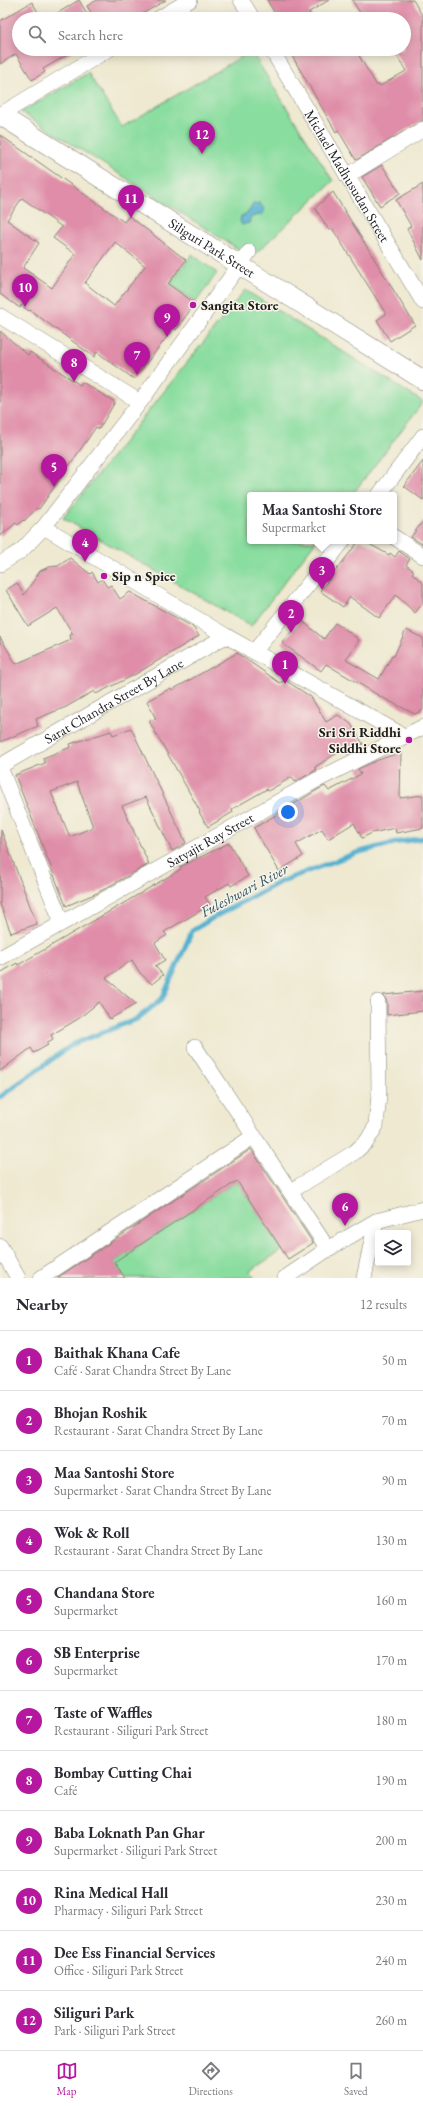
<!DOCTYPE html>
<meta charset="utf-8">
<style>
body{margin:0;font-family:"EB Garamond",serif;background:#f2f2f3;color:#2b2b33}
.controls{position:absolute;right:12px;bottom:12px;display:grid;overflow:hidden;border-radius:4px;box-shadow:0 2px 10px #0003}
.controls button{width:36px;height:36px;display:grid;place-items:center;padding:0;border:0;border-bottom:1px solid #e1e1e2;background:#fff;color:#2b2b33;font:20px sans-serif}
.you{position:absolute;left:288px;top:812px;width:14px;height:14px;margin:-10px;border:3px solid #fff;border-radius:50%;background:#1a73e8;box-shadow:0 0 0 6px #1a73e833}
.badge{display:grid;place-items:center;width:26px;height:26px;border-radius:50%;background:#b5179e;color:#fff;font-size:13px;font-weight:700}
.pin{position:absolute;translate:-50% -33px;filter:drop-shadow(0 1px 2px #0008)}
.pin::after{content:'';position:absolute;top:21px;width:14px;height:12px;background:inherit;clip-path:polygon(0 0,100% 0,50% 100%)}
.popup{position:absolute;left:247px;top:492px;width:150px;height:52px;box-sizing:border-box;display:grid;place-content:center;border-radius:4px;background:#fff;filter:drop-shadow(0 1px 3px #0005);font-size:13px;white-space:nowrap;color:#7c7c81}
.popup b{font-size:15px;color:#2b2b33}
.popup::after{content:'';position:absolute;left:50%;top:100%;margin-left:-8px;border:8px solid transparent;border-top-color:#fff}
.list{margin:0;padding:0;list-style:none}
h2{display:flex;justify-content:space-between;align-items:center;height:52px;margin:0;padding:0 16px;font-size:17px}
h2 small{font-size:13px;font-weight:400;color:#7c7c81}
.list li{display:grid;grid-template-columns:26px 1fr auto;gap:12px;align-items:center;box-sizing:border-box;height:60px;padding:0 16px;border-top:1px solid #e1e1e2}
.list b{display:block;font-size:15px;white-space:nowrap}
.list p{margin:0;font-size:13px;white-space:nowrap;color:#7c7c81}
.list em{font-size:13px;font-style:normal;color:#7c7c81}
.icon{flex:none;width:22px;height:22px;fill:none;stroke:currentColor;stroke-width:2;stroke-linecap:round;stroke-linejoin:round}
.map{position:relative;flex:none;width:423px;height:1278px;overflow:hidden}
.search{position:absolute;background:#fff;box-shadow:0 2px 10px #0003;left:12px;right:12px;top:12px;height:44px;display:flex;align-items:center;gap:10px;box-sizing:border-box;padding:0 14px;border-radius:22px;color:#7c7c81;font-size:15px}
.sheet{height:772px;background:#fff}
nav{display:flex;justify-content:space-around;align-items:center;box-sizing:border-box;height:56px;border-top:1px solid #e1e1e2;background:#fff;font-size:11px;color:#7c7c81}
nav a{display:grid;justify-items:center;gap:2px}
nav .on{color:#b5179e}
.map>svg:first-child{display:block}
.green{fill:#89dd9f;stroke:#527c5e}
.water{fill:#51b0d0;stroke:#366676}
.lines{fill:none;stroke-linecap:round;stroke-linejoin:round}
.stream{stroke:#51b0d0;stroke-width:5}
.building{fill:#df8da8;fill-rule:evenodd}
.minor-casing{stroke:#858276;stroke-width:16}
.tertiary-casing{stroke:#858276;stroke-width:20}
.minor{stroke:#fff;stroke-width:15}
.tertiary{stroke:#fff;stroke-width:19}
.poi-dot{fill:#b5179e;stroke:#f7f3e8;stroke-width:1.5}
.labels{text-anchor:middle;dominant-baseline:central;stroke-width:3;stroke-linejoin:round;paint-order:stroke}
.street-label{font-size:14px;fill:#1c1c1c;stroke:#f7f3e8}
.poi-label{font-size:14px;font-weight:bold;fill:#1c1c1c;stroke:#f7f3e8;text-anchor:start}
.water-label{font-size:15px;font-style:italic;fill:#315764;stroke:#f7f3e8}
</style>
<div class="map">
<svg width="423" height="1278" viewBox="0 0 423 1278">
<rect width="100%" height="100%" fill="#f7f3e8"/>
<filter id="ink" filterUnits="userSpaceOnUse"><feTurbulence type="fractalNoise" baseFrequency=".025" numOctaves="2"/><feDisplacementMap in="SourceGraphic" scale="8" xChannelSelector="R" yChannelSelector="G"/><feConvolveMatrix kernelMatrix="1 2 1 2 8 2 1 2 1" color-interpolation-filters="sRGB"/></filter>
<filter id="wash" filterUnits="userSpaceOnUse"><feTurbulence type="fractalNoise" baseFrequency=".012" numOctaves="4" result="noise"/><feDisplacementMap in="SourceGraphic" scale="16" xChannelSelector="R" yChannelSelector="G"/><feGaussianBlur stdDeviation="0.9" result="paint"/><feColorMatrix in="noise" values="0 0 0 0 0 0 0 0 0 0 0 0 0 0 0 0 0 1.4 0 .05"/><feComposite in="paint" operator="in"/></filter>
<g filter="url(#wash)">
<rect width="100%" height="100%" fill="#eee9d0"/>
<!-- green -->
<path class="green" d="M 251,51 L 333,181 L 256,253 L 243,252 L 21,112 L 88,73 L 122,127 Z
M 192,254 L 217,273 L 196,302 L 170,284 Z
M 245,290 L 423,402 L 352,495 L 250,495 L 250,541 L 316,541 L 251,626 L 63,518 Z
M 237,1181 L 282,1250 L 250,1271 L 255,1278 L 125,1278 L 114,1262 Z"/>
<!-- water -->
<path class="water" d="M 259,203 L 264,208 L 263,214 L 251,217 L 249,223 L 242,225 L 240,221 L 241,216 L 248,213 L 253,204 Z"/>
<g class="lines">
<!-- stream -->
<path class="stream" d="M 0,1097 L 73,1044 L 137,1019 L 162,999 L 192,931 L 216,916 L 282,881 L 356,853 L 394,843 L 423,838"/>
</g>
<g id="blocks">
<!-- building -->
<path class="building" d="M 79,0 L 90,19 L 48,19 Z
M 97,0 L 166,0 L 134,19 L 95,19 L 87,6 Z
M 267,0 L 329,0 L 309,12 L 313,19 L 278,19 Z
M 352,0 L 413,0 L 423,17 L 423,120 L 356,160 L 338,130 L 336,132 L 288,49 L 355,49 L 377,86 L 379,84 L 380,86 L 406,71 L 393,49 L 404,49 L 404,19 L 364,19 Z
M 32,2 L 42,19 L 19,19 L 19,49 L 77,49 L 43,69 L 45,72 L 32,80 L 16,54 L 0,64 L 0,21 Z
M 0,135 L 124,222 L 129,216 L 186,260 L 168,284 L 195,303 L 176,330 L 174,328 L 134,379 L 97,352 L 94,357 L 30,310 L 29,311 L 21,305 L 20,308 L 0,294 ZM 22,198 L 62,227 L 53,238 L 75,254 L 52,288 L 23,268 L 39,243 L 7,220 ZM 115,242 L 145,266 L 114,306 L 85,283 Z
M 382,165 L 400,193 L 380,206 L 362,177 Z
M 423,184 L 423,260 L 407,229 L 411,226 L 396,200 Z
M 333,192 L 415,325 L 390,341 L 377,320 L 386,314 L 332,228 L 329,230 L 315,208 Z
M 0,331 L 28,355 L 30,352 L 80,385 L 82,382 L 115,402 L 99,429 L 96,427 L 39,509 L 37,508 L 24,521 L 23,520 L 18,525 L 16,523 L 0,536 Z
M 423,461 L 423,500 L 404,486 Z
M 423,521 L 423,542 L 422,544 L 411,537 Z
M 359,541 L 364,541 L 389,555 L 390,553 L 395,557 L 399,551 L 410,559 L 406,565 L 414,571 L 412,573 L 423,583 L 423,603 L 415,613 L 396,595 L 379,618 L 350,597 L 343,607 L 320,591 Z
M 70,558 L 90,574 L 92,572 L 98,582 L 102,579 L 107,587 L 111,585 L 120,599 L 130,592 L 193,627 L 199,636 L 134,675 L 96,694 L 94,691 L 66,707 L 36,719 L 38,726 L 0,742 L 0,637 L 16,664 L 71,640 L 70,635 L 73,634 L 57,608 L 28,626 L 6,590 L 17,583 L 24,595 L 40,571 L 49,567 L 58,566 Z
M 301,620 L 324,639 L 335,623 L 348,631 L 359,640 L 346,660 L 379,679 L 392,656 L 394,656 L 406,630 L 423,638 L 423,710 L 415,714 L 383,698 L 326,664 L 321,671 L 282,643 Z
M 237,653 L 280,683 L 285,680 L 311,697 L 326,722 L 338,715 L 351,724 L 363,744 L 349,754 L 345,748 L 315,767 L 316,770 L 295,782 L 292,777 L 268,791 L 267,789 L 232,809 L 233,812 L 208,827 L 199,812 L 200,811 L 149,721 L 156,719 L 147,701 L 171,688 L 172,690 Z
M 131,728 L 186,843 L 172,851 L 146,797 L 122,806 L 149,864 L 97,893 L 66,906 L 15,775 L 45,763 L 43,758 L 71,747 L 70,744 L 111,731 L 113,735 ZM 77,782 L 93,827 L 70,837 L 51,792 Z
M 401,752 L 400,798 L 423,795 L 423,828 L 396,833 L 395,828 L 372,833 L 362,838 L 354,823 L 328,839 L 322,829 L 296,844 L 303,856 L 279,871 L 254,828 L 319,789 L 325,786 L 329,791 L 361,774 L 358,769 L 378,760 Z
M 1,830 L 37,924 L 11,933 L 0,904 Z
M 229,843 L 248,876 L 231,886 L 229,883 L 205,897 L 210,905 L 164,932 L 167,935 L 155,943 L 165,960 L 155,966 L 163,975 L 152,984 L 140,973 L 132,960 L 106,978 L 136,1004 L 110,1019 L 99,1002 L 78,1019 L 51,1035 L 53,1039 L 46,1043 L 48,1045 L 34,1053 L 31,1048 L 0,1071 L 0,973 L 17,963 L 18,965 L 129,900 L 181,869 L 180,867 Z
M 423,991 L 423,1011 L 387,1015 L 387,1002 L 383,995 Z
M 251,1149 L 313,1243 L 288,1259 L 237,1181 L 114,1262 L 125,1278 L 57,1278 Z"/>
</g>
</g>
<g filter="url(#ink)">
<use href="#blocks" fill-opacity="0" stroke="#858276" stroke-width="1"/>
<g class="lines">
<!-- minor casing -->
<g class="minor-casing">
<g id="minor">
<path d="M 241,0 L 253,19"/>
<path d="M 158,19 L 190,0"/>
<path id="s1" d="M 271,49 L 423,302"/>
<path d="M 0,115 L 109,49"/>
<path d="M 347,176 L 423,129"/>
<path d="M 0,316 L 140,402"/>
<path d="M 379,495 L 423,436"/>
<path d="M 44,527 L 226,636 L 404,736"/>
<path d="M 394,537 L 423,556"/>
<path d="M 0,564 L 21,551 L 44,527 L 140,402 L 249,252"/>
<path d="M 254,652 L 343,541"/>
<path id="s2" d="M 0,766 L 226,636"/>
<path d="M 0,767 L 62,923"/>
<path id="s3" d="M 0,958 L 315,781 L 423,727"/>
<path d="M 195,1047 L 328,1249"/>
<path d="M 291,1191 L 355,1152 L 367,1141 L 376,1126 L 379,1095 L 378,1002"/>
<path d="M 0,1246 L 18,1278"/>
<path d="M 41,1278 L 254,1136"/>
<path d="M 285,1278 L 328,1249 L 376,1221 L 423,1209"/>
<path d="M 364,1278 L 376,1221"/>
</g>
</g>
<!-- tertiary casing -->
<g class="tertiary-casing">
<g id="tertiary">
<path id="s4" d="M 0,115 L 423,380"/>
</g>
</g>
<!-- minor -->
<use href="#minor" class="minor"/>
<!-- tertiary -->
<use href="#tertiary" class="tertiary"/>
</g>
</g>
<!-- markers -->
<g class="poi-dot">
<circle cx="193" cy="305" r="4"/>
<circle cx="104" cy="576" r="4"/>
<circle cx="409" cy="740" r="4"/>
</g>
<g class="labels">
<!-- street labels -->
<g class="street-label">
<text stroke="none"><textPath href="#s1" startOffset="148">Michael Madhusudan Street</textPath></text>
<text stroke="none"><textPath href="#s4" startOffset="250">Siliguri Park Street</textPath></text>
<text stroke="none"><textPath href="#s2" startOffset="131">Sarat Chandra Street By Lane</textPath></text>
<text stroke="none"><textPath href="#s3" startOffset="241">Satyajit Ray Street</textPath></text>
</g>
<!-- poi labels -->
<g class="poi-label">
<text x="201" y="305">Sangita Store</text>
<text x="112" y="576">Sip n Spice</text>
<text x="401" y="732" text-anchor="end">Sri Sri Riddhi<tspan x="401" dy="16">Siddhi Store</tspan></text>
</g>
<!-- water labels -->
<g class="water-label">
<text transform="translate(244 890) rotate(-28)">Fuleshwari River</text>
</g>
</g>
</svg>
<div class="controls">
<button><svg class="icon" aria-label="layers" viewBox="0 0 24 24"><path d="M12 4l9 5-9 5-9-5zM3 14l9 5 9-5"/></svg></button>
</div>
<div class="you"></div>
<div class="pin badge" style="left:285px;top:684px">1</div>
<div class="pin badge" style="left:291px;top:633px">2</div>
<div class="pin badge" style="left:322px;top:590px">3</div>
<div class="popup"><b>Maa Santoshi Store</b>Supermarket</div>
<div class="pin badge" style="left:85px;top:562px">4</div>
<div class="pin badge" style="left:54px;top:487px">5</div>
<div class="pin badge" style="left:345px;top:1226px">6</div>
<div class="pin badge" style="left:137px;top:375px">7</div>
<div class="pin badge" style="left:74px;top:382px">8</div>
<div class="pin badge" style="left:167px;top:337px">9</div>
<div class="pin badge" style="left:25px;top:307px">10</div>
<div class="pin badge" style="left:131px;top:218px">11</div>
<div class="pin badge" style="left:202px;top:154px">12</div>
<div class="search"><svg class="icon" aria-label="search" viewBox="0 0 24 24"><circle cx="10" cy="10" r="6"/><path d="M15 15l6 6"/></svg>Search here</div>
</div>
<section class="sheet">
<h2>Nearby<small>12 results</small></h2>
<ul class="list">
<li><span class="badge">1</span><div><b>Baithak Khana Cafe</b><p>Café · Sarat Chandra Street By Lane</p></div><em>50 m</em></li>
<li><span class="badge">2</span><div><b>Bhojan Roshik</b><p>Restaurant · Sarat Chandra Street By Lane</p></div><em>70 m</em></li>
<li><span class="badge">3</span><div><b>Maa Santoshi Store</b><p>Supermarket · Sarat Chandra Street By Lane</p></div><em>90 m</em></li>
<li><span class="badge">4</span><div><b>Wok &amp; Roll</b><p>Restaurant · Sarat Chandra Street By Lane</p></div><em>130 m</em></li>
<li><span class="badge">5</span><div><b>Chandana Store</b><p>Supermarket</p></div><em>160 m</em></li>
<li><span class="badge">6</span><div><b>SB Enterprise</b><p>Supermarket</p></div><em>170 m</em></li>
<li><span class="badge">7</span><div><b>Taste of Waffles</b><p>Restaurant · Siliguri Park Street</p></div><em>180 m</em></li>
<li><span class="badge">8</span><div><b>Bombay Cutting Chai</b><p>Café</p></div><em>190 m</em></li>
<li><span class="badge">9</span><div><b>Baba Loknath Pan Ghar</b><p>Supermarket · Siliguri Park Street</p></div><em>200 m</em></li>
<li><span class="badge">10</span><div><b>Rina Medical Hall</b><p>Pharmacy · Siliguri Park Street</p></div><em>230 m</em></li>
<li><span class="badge">11</span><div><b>Dee Ess Financial Services</b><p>Office · Siliguri Park Street</p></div><em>240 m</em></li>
<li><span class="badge">12</span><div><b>Siliguri Park</b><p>Park · Siliguri Park Street</p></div><em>260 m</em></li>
</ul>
</section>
<nav>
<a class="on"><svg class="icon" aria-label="map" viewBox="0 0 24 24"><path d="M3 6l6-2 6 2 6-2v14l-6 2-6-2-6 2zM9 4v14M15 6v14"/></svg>Map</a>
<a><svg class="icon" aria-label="directions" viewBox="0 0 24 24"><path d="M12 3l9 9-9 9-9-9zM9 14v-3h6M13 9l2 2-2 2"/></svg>Directions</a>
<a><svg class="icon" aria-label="saved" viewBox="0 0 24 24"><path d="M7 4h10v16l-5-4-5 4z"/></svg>Saved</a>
</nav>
